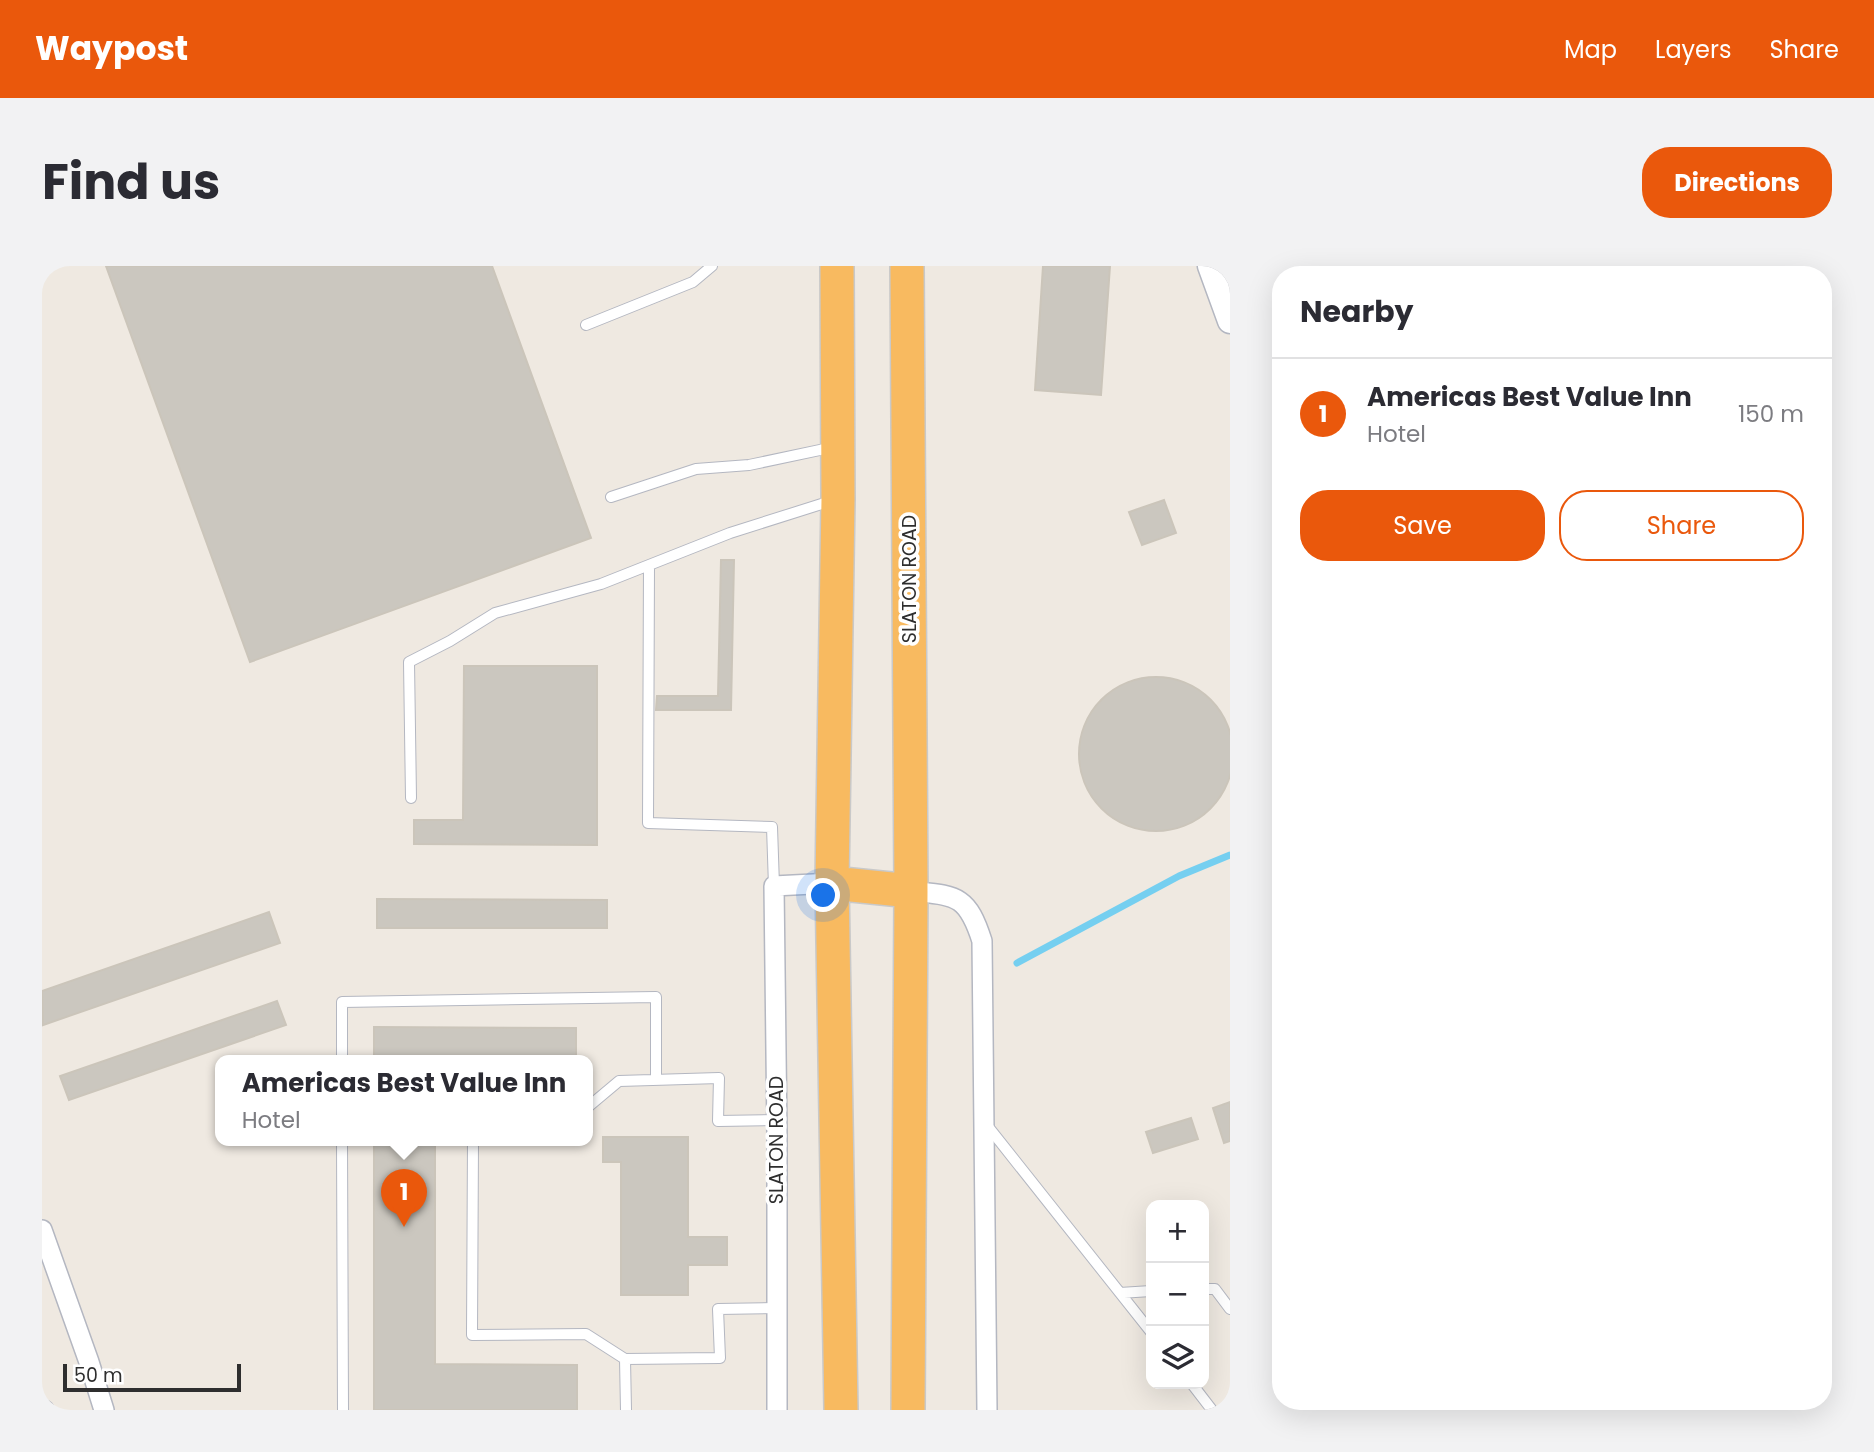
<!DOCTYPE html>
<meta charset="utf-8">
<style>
body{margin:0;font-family:Poppins,sans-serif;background:#f2f2f3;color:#2b2b33}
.controls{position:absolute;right:21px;bottom:21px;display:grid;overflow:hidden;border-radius:14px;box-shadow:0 7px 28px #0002}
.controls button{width:63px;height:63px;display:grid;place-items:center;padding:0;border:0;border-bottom:2px solid #e1e1e2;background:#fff;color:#2b2b33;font:35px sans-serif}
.scale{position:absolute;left:21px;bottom:18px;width:178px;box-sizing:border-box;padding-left:7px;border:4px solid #2e2e2e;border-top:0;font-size:19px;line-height:24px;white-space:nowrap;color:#2e2e2e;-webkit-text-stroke:5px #fff;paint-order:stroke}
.you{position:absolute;left:782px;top:630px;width:24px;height:24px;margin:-18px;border:5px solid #fff;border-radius:50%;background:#1a73e8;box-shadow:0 0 0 10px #1a73e833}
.badge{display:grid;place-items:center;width:46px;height:46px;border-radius:50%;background:#ea580c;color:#fff;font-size:23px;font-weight:700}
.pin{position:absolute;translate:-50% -58px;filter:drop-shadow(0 2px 4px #0008)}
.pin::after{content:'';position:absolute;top:37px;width:24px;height:21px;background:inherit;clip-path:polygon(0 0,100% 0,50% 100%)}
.popup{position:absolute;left:173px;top:789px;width:378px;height:91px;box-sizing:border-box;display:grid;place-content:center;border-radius:14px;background:#fff;filter:drop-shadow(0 2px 5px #0005);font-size:23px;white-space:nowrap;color:#7c7c81}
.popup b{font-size:26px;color:#2b2b33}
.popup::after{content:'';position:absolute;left:50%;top:100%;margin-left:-14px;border:14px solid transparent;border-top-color:#fff}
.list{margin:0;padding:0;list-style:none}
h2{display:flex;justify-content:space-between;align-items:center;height:91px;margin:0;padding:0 28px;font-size:30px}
h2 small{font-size:23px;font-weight:400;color:#7c7c81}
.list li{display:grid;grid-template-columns:46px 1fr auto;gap:21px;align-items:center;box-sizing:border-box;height:112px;padding:0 28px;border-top:2px solid #e1e1e2}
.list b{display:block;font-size:26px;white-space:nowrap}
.list p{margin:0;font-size:23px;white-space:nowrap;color:#7c7c81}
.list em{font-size:23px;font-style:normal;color:#7c7c81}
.actions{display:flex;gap:14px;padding:21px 28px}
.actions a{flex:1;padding:16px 0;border:2px solid #ea580c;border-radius:28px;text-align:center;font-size:24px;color:#ea580c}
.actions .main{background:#ea580c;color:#fff}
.icon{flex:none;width:38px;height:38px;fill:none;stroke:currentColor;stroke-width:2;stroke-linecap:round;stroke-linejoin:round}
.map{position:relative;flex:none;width:1188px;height:1144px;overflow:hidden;border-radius:28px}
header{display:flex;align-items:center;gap:42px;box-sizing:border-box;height:98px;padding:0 35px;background:#ea580c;color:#fff}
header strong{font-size:33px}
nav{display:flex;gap:38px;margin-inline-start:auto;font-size:24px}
.intro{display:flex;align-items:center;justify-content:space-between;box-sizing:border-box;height:168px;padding:0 42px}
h1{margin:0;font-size:49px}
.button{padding:18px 32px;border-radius:28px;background:#ea580c;color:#fff;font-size:24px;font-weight:700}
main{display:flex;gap:42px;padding:0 42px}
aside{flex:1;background:#fff;border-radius:28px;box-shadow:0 7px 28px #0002}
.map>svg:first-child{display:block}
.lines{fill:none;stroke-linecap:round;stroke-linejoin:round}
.stream{stroke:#75cff0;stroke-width:7}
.building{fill:#cbc7bf;stroke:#cbc5ba;stroke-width:2}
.service-casing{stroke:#b4b7c1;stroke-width:12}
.minor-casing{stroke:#b4b7c1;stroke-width:22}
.tertiary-casing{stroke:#b4b7c1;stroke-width:27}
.trunk-casing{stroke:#c9c9c9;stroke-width:36}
.service{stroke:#fff;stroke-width:10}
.minor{stroke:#fff;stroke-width:19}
.tertiary{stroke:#fff;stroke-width:24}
.trunk{stroke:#f8ba60;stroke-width:33}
.labels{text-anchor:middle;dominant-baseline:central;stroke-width:7;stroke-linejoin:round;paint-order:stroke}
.street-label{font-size:19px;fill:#2e2e2e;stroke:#fff}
</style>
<header>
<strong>Waypost</strong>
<nav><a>Map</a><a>Layers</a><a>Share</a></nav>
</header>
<div class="intro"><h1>Find us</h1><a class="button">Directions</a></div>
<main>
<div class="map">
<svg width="1188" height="1144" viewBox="0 0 1188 1144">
<rect width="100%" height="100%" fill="#efe9e1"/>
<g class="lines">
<!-- stream -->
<path class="stream" d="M 975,697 L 1137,610 L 1188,589"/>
</g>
<!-- building -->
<path class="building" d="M 64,0 L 450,0 L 549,272 L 208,396 Z
M 1001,0 L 1068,0 L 1059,129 L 993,124 Z
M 1122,234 L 1134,267 L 1100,279 L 1087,246 Z
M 679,294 L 692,294 L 689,444 L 614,444 L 615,430 L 676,430 Z
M 422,400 L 555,400 L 555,579 L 372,578 L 372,554 L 421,554 Z
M1037 488a77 77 0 1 1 154 0a77 77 0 1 1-154 0Z
M 335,633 L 565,634 L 565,662 L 335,662 Z
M 227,646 L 238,677 L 1,759 L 0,725 Z
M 235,735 L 244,759 L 27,834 L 18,810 Z
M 332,761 L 534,762 L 534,795 L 332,795 Z
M 1188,836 L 1188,875 L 1182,877 L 1171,842 Z
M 1149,852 L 1156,873 L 1111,887 L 1104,866 Z
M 561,871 L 646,871 L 646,971 L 685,971 L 685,999 L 646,999 L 646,1029 L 579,1029 L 579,896 L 561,896 Z
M 332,875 L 393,875 L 393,1098 L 535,1099 L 535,1144 L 332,1144 Z"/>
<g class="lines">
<!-- service casing -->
<g class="service-casing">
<path id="service" d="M 544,59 L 651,16 L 670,0
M 569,231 L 654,203 L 707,199 L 792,181
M 607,299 L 606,557 L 730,561 L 732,620
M 369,532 L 367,396 L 408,375 L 453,347 L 559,318 L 688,267 L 789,235
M 300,795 L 300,736 L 614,731 L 614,813
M 546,841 L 577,815 L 677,812 L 676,855 L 735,854
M 944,858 L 1109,1066
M 300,875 L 301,1144
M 431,875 L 430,1069 L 544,1068 L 583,1093 L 678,1092 L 676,1043 L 735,1042
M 1162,1023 L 1173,1023 L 1188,1043
M 1078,1027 L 1109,1025
M 583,1093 L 584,1144
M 1150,1118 L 1170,1144"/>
</g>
<!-- minor casing -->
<g class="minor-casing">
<path id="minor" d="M 869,625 C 914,630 925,628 940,675 L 945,1144
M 0,964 L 47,1096 L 62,1144
M 0,1143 L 2,1144
M 735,1144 L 735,869 L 732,620 L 790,617"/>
</g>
<!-- tertiary casing -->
<g class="tertiary-casing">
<path id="tertiary" d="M 1168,0 L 1188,55"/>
</g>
<!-- trunk casing -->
<g class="trunk-casing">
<path id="trunk" d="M 795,0 L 796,233 L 790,617 L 799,1144
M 865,0 L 869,625 L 866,1144
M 790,617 L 869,625"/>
</g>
<!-- service -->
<use href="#service" class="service"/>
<!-- minor -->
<use href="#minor" class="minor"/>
<!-- tertiary -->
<use href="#tertiary" class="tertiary"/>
<!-- trunk -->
<use href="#trunk" class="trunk"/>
</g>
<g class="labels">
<!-- street labels -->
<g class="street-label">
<text transform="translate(867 313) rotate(-90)">SLATON ROAD</text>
<text transform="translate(734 874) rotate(-90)">SLATON ROAD</text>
</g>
</g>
</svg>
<div class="controls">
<button>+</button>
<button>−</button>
<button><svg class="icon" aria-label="layers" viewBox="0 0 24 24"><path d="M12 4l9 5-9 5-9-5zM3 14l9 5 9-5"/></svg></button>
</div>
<div class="scale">50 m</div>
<div class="you"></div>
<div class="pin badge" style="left:362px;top:961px">1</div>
<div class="popup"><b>Americas Best Value Inn</b>Hotel</div>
</div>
<aside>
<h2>Nearby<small></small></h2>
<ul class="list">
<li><span class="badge">1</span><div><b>Americas Best Value Inn</b><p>Hotel</p></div><em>150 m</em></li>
</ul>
<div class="actions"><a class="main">Save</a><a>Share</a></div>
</aside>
</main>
